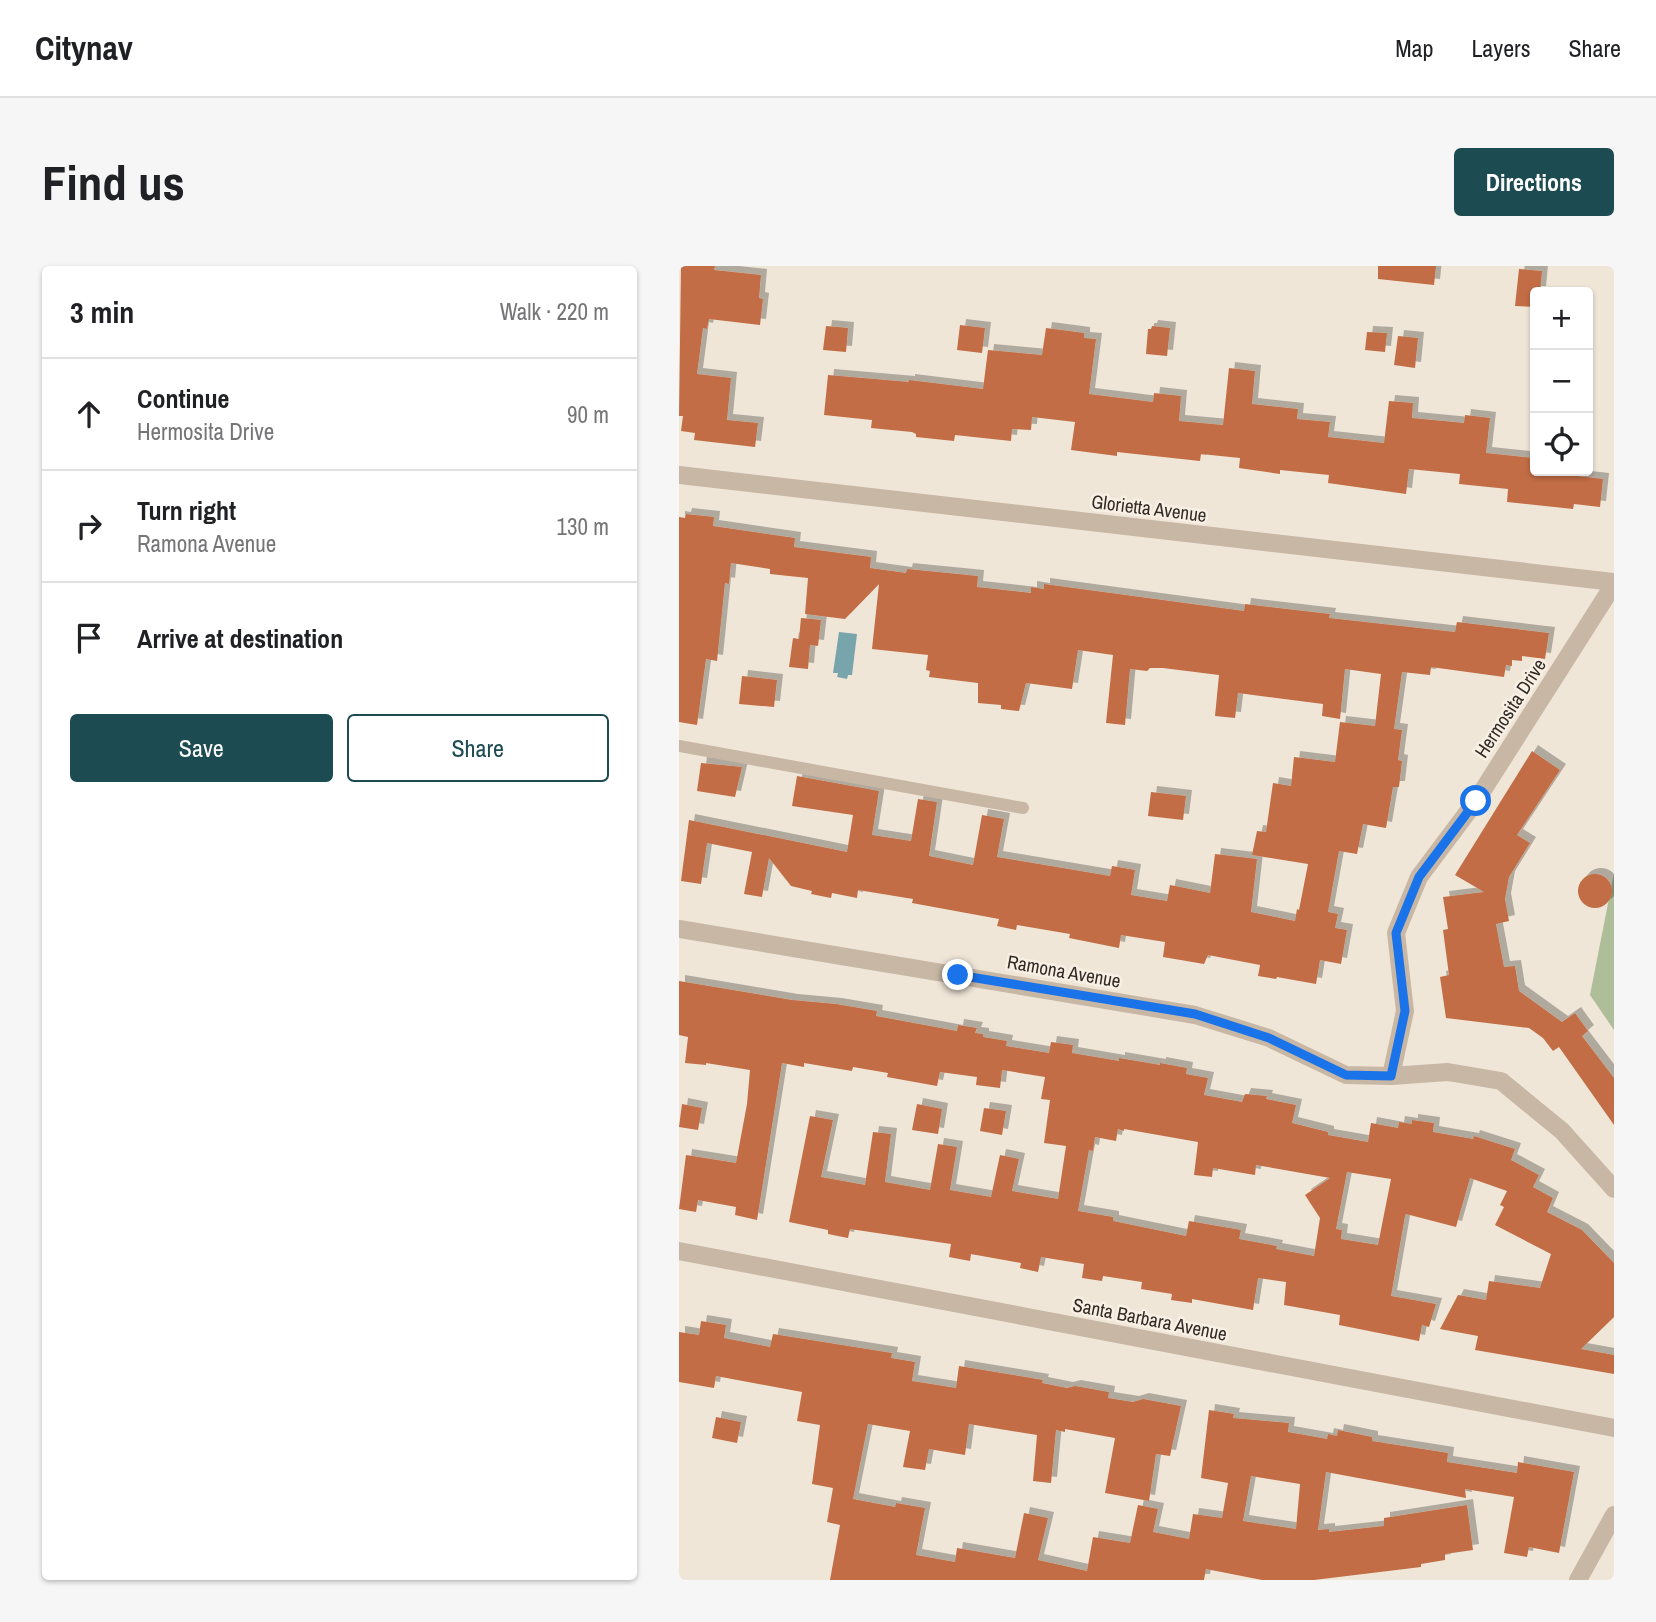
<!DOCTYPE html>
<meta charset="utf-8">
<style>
body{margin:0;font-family:"Archivo Narrow",sans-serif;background:#f6f6f6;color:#202124}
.controls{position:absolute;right:21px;top:21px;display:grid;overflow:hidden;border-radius:7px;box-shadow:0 2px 5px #0004}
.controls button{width:63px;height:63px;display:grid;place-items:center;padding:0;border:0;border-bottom:2px solid #e0e0e0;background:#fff;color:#202124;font:35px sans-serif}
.stop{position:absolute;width:21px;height:21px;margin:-16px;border:5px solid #1a73e8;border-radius:50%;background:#fff}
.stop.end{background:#1a73e8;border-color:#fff;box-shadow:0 2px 7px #0008}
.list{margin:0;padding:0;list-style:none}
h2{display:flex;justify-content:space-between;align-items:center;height:91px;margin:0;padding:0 28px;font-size:30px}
h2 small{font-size:23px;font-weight:400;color:#757577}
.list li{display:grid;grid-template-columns:46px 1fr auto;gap:21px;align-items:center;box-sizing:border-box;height:112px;padding:0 28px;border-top:2px solid #e0e0e0}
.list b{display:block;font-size:26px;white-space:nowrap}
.list p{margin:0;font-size:23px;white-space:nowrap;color:#757577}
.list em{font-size:23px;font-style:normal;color:#757577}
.actions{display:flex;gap:14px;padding:21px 28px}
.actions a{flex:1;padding:16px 0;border:2px solid #1d4b52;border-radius:7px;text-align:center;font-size:24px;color:#1d4b52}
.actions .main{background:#1d4b52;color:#fff}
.icon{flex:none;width:38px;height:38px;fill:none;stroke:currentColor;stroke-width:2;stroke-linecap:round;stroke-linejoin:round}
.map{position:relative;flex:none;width:935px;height:1314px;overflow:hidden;border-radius:7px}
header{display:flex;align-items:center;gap:42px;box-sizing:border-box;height:98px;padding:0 35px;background:#fff;border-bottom:2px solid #e0e0e0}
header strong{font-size:33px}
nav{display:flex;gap:38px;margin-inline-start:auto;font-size:24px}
.intro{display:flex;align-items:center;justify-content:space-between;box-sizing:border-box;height:168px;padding:0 42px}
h1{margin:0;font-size:49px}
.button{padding:18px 32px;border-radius:7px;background:#1d4b52;color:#fff;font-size:24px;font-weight:700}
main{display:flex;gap:42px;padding:0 42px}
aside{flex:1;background:#fff;border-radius:7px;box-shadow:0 2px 5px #0004}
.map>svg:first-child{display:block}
.green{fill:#aebe99}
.water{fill:#78a5ac}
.building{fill:#c26d44;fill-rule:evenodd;filter:url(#shadow)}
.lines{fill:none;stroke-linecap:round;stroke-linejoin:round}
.lane{stroke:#c7b7a4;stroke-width:12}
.street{stroke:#c7b7a4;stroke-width:18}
.route{stroke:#1a73e8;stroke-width:9}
.labels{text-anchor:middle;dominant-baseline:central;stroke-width:5;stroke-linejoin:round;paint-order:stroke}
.street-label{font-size:19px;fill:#332b26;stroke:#f8f0e4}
</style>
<header>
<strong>Citynav</strong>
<nav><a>Map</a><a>Layers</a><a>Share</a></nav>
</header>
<div class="intro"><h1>Find us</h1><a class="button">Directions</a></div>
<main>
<aside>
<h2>3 min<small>Walk · 220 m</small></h2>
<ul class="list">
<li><svg class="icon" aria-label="ahead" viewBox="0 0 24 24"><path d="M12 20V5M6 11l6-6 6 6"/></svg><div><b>Continue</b><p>Hermosita Drive</p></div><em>90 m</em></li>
<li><svg class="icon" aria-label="right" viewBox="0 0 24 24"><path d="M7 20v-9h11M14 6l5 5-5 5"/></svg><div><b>Turn right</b><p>Ramona Avenue</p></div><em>130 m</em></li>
<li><svg class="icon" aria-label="arrive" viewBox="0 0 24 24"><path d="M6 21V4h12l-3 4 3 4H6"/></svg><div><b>Arrive at destination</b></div></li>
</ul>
<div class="actions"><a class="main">Save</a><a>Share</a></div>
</aside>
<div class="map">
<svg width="935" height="1314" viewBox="0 0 935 1314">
<defs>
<filter id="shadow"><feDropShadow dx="6" dy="-6" stdDeviation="0" flood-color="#0004"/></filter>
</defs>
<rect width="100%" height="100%" fill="#f0e6d8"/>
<!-- green -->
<path class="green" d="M 935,607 L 935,764 L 911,729 Z"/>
<!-- water -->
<path class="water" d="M 160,366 L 178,368 L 173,409 L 169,409 L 168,413 L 158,411 L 159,407 L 154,407 Z"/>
<!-- building -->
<path class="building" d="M 2,0 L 36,0 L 35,4 L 82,9 L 80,32 L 84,33 L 81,59 L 30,53 L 28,63 L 24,62 L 18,108 L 52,112 L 48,154 L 79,157 L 76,181 L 15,174 L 16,167 L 2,165 L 4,150 L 0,150 Z
M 699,0 L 757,0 L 755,19 L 699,13 Z
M 840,3 L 863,5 L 861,26 L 856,26 L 856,41 L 836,40 Z
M 281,59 L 306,62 L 303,87 L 278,84 Z
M 147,60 L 169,62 L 167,86 L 144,84 Z
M 473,60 L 491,62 L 488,90 L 467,88 L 469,63 L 472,63 Z
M 367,62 L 405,67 L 405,72 L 417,73 L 410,128 L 474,136 L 475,127 L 502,130 L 500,155 L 544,159 L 550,102 L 576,105 L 573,138 L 619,143 L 618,153 L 651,156 L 649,171 L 705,177 L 710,135 L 734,137 L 733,152 L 785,157 L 786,149 L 811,152 L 807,187 L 854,192 L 853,205 L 882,205 L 899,207 L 898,210 L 924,213 L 921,241 L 895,238 L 894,243 L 828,236 L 829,223 L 780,218 L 781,208 L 730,203 L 727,228 L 649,217 L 650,209 L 601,204 L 601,208 L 560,202 L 561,192 L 522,188 L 521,195 L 438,186 L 438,190 L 392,184 L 396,156 L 353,151 L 352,164 L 333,163 L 332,175 L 276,169 L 275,175 L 237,171 L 237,168 L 233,166 L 192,162 L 193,154 L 145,149 L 149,109 L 230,116 L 230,114 L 304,123 L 309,84 L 363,89 Z
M 688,66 L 708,67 L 706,86 L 686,84 Z
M 719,70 L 739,72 L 736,102 L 715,99 Z
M 7,248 L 35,251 L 34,260 L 116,272 L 115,281 L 192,291 L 191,302 L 227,307 L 228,303 L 299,310 L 298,321 L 352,327 L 352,321 L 365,323 L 365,318 L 565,345 L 566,338 L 582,340 L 651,348 L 650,352 L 776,366 L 778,356 L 870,367 L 866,393 L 843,390 L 843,395 L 833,394 L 833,400 L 827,399 L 825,411 L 752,401 L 751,409 L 723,406 L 715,463 L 723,464 L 719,494 L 723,495 L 720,521 L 714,521 L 707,562 L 684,558 L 678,588 L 660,585 L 649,646 L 659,648 L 656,662 L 668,664 L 662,698 L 641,694 L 637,718 L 598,711 L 597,713 L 579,710 L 581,699 L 529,689 L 525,698 L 484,691 L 486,676 L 442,669 L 440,682 L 390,672 L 391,668 L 338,659 L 337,664 L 318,660 L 320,653 L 233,637 L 234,633 L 179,624 L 178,632 L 153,627 L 152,632 L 132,628 L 133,625 L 112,620 L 90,592 L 83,631 L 65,628 L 73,586 L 28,577 L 22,618 L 2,615 L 10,554 L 168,586 L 174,549 L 113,540 L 118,510 L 200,525 L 193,569 L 232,575 L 239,533 L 258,536 L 250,590 L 294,599 L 303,549 L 325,553 L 318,591 L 431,610 L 433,600 L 456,604 L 452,629 L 488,635 L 491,619 L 531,627 L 536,588 L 578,593 L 572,646 L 616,655 L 618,643 L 620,644 L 629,598 L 573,589 L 578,565 L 587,566 L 594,517 L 612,520 L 615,491 L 656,496 L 661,456 L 696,460 L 702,408 L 666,403 L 661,453 L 643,450 L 644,438 L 559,427 L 556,452 L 536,450 L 540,409 L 484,402 L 471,402 L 468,405 L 451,403 L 446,459 L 427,457 L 434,389 L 399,384 L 393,423 L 347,417 L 340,445 L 322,443 L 322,439 L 299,437 L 299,417 L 250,411 L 251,405 L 247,404 L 249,389 L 193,383 L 200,318 L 166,353 L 126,348 L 129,312 L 91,308 L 91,303 L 52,297 L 50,318 L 46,317 L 38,395 L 27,393 L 18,459 L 0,456 L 0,251 L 6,252 Z
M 122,352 L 142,354 L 139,380 L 131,379 L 129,403 L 110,401 L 114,372 L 120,373 Z
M 63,410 L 98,414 L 95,441 L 60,438 Z
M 853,485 L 881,504 L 838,569 L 851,577 L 830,611 L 826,633 L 830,655 L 817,658 L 825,701 L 836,700 L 840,725 L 883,756 L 896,747 L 909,765 L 903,770 L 935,812 L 935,859 L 880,781 L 874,785 L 864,772 L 850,762 L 767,752 L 761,711 L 770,709 L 764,664 L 769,663 L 764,631 L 805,626 L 776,609 Z
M 22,497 L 63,501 L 56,531 L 18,525 Z
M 472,526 L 507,530 L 504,554 L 469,550 Z
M899 625a17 17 0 1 1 34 0a17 17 0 1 1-34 0Z
M 0,715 L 113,734 L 157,738 L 198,745 L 197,750 L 278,765 L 279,759 L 298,762 L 296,767 L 304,768 L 304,771 L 328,775 L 327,780 L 370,787 L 372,776 L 394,779 L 393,787 L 440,795 L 440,792 L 481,799 L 481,797 L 508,802 L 507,808 L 529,812 L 525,829 L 563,836 L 566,828 L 588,830 L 587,833 L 617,839 L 613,857 L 649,866 L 649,869 L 689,876 L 692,857 L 719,862 L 720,856 L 733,858 L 733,854 L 755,857 L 754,866 L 794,873 L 795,870 L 836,883 L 832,894 L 860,909 L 854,921 L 874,932 L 868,946 L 903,964 L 935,997 L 935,1051 L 902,1083 L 935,1089 L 935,1108 L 796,1084 L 799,1070 L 761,1063 L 779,1029 L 807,1034 L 810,1015 L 861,1022 L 872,988 L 816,959 L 825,941 L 821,939 L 828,925 L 791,912 L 777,961 L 727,948 L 726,950 L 712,1030 L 757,1038 L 750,1061 L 743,1059 L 740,1075 L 660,1059 L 661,1049 L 605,1039 L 607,1016 L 579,1012 L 574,1044 L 513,1033 L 513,1037 L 492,1034 L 493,1028 L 462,1023 L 463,1016 L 424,1010 L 423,1015 L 403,1012 L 405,998 L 362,991 L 359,1006 L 341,1002 L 342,997 L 292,988 L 291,995 L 270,991 L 272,978 L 171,963 L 169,972 L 149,968 L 149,964 L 110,956 L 131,850 L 154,854 L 142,911 L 186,919 L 194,866 L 212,868 L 206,916 L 251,924 L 259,878 L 278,881 L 271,924 L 312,931 L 321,889 L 340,893 L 333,925 L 379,933 L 387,880 L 365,877 L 371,834 L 362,833 L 366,811 L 323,804 L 321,822 L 297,819 L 298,811 L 261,806 L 258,820 L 208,811 L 209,807 L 174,801 L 173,805 L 125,797 L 125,801 L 103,797 L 78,954 L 56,949 L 57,941 L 19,934 L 17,946 L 0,943 L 7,889 L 57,897 L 68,838 L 71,804 L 27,797 L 27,799 L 6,797 L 9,771 L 0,769 ZM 439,863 L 445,865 L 445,863 L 519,876 L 515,909 L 533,911 L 534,902 L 576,909 L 577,899 L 651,912 L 626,929 L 641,952 L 635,990 L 597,983 L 598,980 L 560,973 L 562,964 L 510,955 L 507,970 L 434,955 L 434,951 L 399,945 L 410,884 L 414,885 L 416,871 L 437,875 ZM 668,906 L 712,913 L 699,979 L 662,973 L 663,964 L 657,963 Z
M 3,838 L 23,842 L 19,864 L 0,861 Z
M 238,838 L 263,843 L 259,868 L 233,864 Z
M 305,842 L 327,845 L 323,869 L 301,865 Z
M 22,1055 L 47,1059 L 45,1072 L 91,1081 L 94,1068 L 213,1087 L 212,1092 L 236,1096 L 233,1115 L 277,1122 L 280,1100 L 364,1114 L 363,1117 L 388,1122 L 396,1120 L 430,1126 L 429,1132 L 454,1136 L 464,1133 L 502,1140 L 491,1190 L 477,1188 L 470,1235 L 426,1227 L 436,1172 L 386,1163 L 386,1166 L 377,1164 L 372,1217 L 354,1215 L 358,1169 L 290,1158 L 286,1189 L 250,1183 L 246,1204 L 224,1201 L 231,1165 L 189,1158 L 174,1233 L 216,1241 L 217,1237 L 246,1242 L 237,1289 L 276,1296 L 278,1282 L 336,1292 L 345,1247 L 369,1252 L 359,1294 L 408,1305 L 414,1271 L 451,1277 L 459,1239 L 479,1243 L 474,1266 L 510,1273 L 514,1248 L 543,1252 L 549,1217 L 522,1212 L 530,1144 L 555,1148 L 554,1152 L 610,1157 L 609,1166 L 648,1173 L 649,1168 L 658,1170 L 659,1164 L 693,1171 L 693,1175 L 769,1187 L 768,1196 L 838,1207 L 839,1196 L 895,1206 L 880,1287 L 850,1281 L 848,1291 L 825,1287 L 835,1231 L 786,1223 L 787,1232 L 647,1206 L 639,1264 L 650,1263 L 650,1266 L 705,1260 L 705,1252 L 788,1239 L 794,1284 L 766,1288 L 766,1294 L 742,1298 L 742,1301 L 635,1314 L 583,1314 L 527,1303 L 525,1314 L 151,1314 L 161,1259 L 148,1256 L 154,1222 L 133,1218 L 141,1159 L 118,1155 L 123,1126 L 37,1110 L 35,1122 L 0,1116 L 0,1066 L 20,1069 ZM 572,1210 L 621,1218 L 617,1263 L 564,1255 Z
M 37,1151 L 62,1156 L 58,1177 L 33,1172 Z"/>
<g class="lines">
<!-- lane -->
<path class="lane" d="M 0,480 L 344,542"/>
<!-- street -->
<path class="street" d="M 0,209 L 935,316
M 0,663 L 516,749 L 590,772 L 667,809 L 712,810 L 769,806 L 822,815 L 883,865 L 935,923
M 712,810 L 726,745 L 717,667 L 740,611 L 797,535 L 935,318
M 0,985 L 935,1162
M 899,1314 L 935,1249"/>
</g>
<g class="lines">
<!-- route -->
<path class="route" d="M 279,709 L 516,748 L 590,772 L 667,809 L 712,810 L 726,745 L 717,667 L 740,611 L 797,535"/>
</g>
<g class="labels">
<!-- street labels -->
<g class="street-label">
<text transform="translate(470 242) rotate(7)">Glorietta Avenue</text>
<text transform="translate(831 442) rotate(-57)">Hermosita Drive</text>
<text transform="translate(385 705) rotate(10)">Ramona Avenue</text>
<text transform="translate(471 1053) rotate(11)">Santa Barbara Avenue</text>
</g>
</g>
</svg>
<div class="controls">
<button>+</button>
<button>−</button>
<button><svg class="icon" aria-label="locate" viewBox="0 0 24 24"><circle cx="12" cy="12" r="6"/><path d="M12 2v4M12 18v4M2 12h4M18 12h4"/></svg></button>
</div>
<div class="stop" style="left:797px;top:535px"></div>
<div class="stop end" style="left:279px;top:709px"></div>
</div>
</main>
